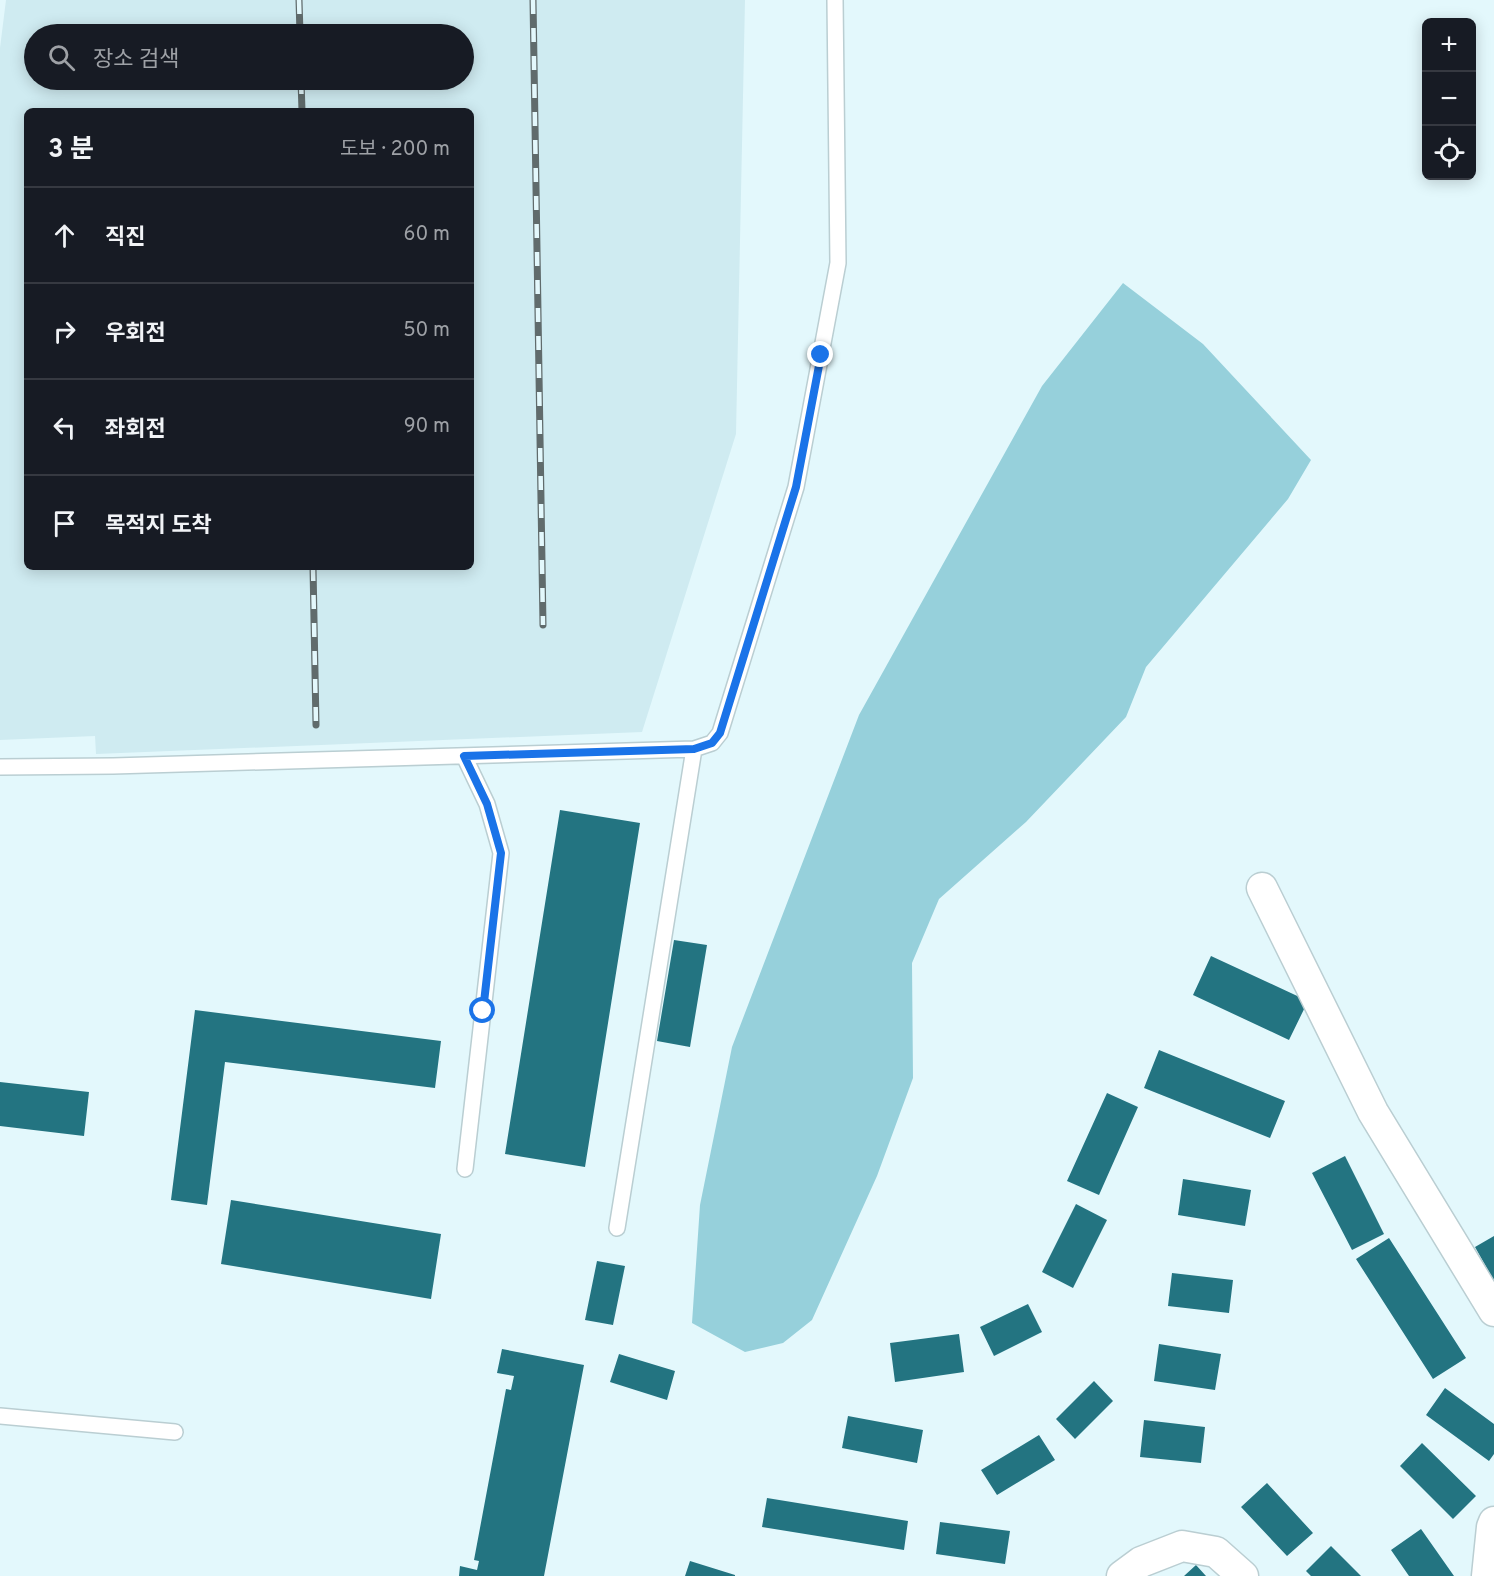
<!DOCTYPE html>
<html lang="ko">
<meta charset="utf-8">
<style>
body{margin:0;font-family:Overpass,"Noto Sans KR",sans-serif;background:#20242c;color:#f1f3f6}
.controls{position:absolute;right:18px;top:18px;display:grid;overflow:hidden;border-radius:9px;box-shadow:0 3px 15px #0003}
.controls button{width:54px;height:54px;display:grid;place-items:center;padding:0;border:0;border-bottom:2px solid #363941;background:#171b24;color:#f1f3f6;font:30px sans-serif}
.stop{position:absolute;width:18px;height:18px;margin:-14px;border:4px solid #1a73e8;border-radius:50%;background:#fff}
.stop.end{background:#1a73e8;border-color:#fff;box-shadow:0 2px 6px #0008}
.list{margin:0;padding:0;list-style:none}
h2{display:flex;justify-content:space-between;align-items:center;height:78px;margin:0;padding:0 24px;font-size:26px}
h2 small{font-size:20px;font-weight:400;color:#9ea1a6}
.list li{display:grid;grid-template-columns:39px 1fr auto;gap:18px;align-items:center;box-sizing:border-box;height:96px;padding:0 24px;border-top:2px solid #363941}
.list b{display:block;font-size:22px;white-space:nowrap}
.list em{font-size:20px;font-style:normal;color:#9ea1a6}
.icon{flex:none;width:33px;height:33px;fill:none;stroke:currentColor;stroke-width:2;stroke-linecap:round;stroke-linejoin:round}
.map{position:relative;flex:none;width:1494px;height:1576px;overflow:hidden}
.search{position:absolute;background:#171b24;box-shadow:0 3px 15px #0003;left:24px;top:24px;width:450px;height:66px;display:flex;align-items:center;gap:15px;box-sizing:border-box;padding:0 21px;border-radius:33px;color:#9ea1a6;font-size:22px}
.panel{position:absolute;background:#171b24;box-shadow:0 3px 15px #0003;left:24px;top:108px;width:450px;height:462px;border-radius:9px}
.map>svg:first-child{display:block}
.built{fill:#cfebf1;fill-rule:evenodd}
.green{fill:#96d0db}
.building{fill:#237481}
.lines{fill:none;stroke-linecap:round;stroke-linejoin:round}
.service-casing{stroke:#baced2;stroke-width:18}
.minor-casing{stroke:#baced2;stroke-width:33}
.service{stroke:#fff;stroke-width:15}
.minor{stroke:#fff;stroke-width:30}
.rail-casing{stroke:#606b6c;stroke-width:7}
.rail{stroke:#e3f8fc;stroke-width:4.5;stroke-dasharray:14;stroke-linecap:butt}
.route{stroke:#1a73e8;stroke-width:8}
</style>
<div class="map">
<svg width="1494" height="1576" viewBox="0 0 1494 1576">
<rect width="100%" height="100%" fill="#e3f8fc"/>
<!-- built -->
<path class="built" d="M 6,0 L 745,0 L 736,434 L 642,732 L 96,754 L 95,736 L 0,740 L 0,48 ZM 34,34 L 464,34 L 464,80 L 34,80 ZM 27,111 L 471,111 L 471,567 L 27,567 Z"/>
<!-- green -->
<path class="green" d="M 1123,283 L 1203,344 L 1311,460 L 1288,499 L 1146,667 L 1126,717 L 1026,822 L 939,899 L 912,963 L 913,1078 L 877,1176 L 812,1320 L 783,1343 L 745,1352 L 692,1323 L 700,1205 L 732,1047 L 859,715 L 1042,386 Z"/>
<!-- building -->
<path class="building" d="M 560,810 L 640,823 L 585,1167 L 505,1154 Z
M 674,940 L 707,945 L 690,1047 L 657,1041 Z
M 1211,956 L 1308,1001 L 1289,1040 L 1193,995 Z
M 195,1010 L 441,1041 L 435,1088 L 225,1062 L 207,1205 L 171,1200 Z
M 1159,1050 L 1285,1101 L 1270,1138 L 1144,1088 Z
M 0,1082 L 89,1092 L 84,1136 L 0,1126 Z
M 1107,1093 L 1138,1107 L 1099,1195 L 1067,1181 Z
M 1345,1156 L 1384,1234 L 1352,1250 L 1312,1173 Z
M 1183,1179 L 1251,1190 L 1245,1226 L 1178,1215 Z
M 231,1200 L 441,1234 L 431,1299 L 221,1264 Z
M 1076,1204 L 1107,1220 L 1073,1288 L 1042,1272 Z
M 1494,1236 L 1494,1281 L 1475,1247 Z
M 1389,1238 L 1466,1358 L 1433,1379 L 1356,1259 Z
M 597,1261 L 625,1266 L 613,1325 L 585,1320 Z
M 1172,1273 L 1233,1280 L 1229,1313 L 1168,1306 Z
M 1028,1304 L 1042,1332 L 994,1356 L 980,1327 Z
M 959,1334 L 964,1372 L 895,1382 L 890,1343 Z
M 1159,1344 L 1221,1354 L 1215,1390 L 1154,1381 Z
M 502,1349 L 584,1365 L 544,1576 L 459,1576 L 460,1566 L 477,1570 L 479,1561 L 474,1560 L 506,1389 L 511,1390 L 514,1376 L 497,1373 Z
M 619,1354 L 675,1371 L 667,1400 L 610,1382 Z
M 1094,1381 L 1113,1401 L 1075,1439 L 1056,1419 Z
M 1445,1388 L 1494,1424 L 1494,1454 L 1489,1461 L 1426,1415 Z
M 848,1416 L 923,1430 L 917,1463 L 842,1448 Z
M 1144,1420 L 1205,1427 L 1201,1463 L 1140,1457 Z
M 1039,1435 L 1055,1460 L 997,1495 L 981,1470 Z
M 1422,1443 L 1476,1496 L 1453,1519 L 1400,1466 Z
M 1267,1483 L 1313,1533 L 1287,1556 L 1241,1507 Z
M 767,1498 L 908,1521 L 904,1550 L 762,1527 Z
M 940,1522 L 1010,1531 L 1005,1564 L 936,1554 Z
M 1421,1529 L 1454,1576 L 1409,1576 L 1391,1550 Z
M 1331,1546 L 1361,1576 L 1311,1576 L 1306,1571 Z
M 690,1561 L 735,1575 L 735,1576 L 685,1576 Z
M 1196,1565 L 1206,1576 L 1184,1576 Z"/>
<g class="lines">
<!-- service casing -->
<g class="service-casing">
<path id="service" d="M 464,756 L 487,804 L 501,853 L 465,1169
M 0,767 L 113,766 L 694,749 L 712,743 L 720,733 L 796,487 L 838,263 L 835,0
M 617,1228 L 694,749
M 0,1416 L 175,1432"/>
</g>
<!-- minor casing -->
<g class="minor-casing">
<path id="minor" d="M 1262,888 L 1373,1112 L 1494,1311
M 1122,1576 L 1141,1562 L 1182,1546 L 1216,1552 L 1243,1576
M 1487,1576 L 1492,1527 L 1494,1522"/>
</g>
<!-- service -->
<use href="#service" class="service"/>
<!-- minor -->
<use href="#minor" class="minor"/>
<!-- rail casing -->
<g class="rail-casing">
<path id="rail" d="M 299,0 L 300,34
M 533,0 L 543,625
M 301,80 L 302,111
M 313,567 L 316,725"/>
</g>
<!-- rail -->
<use href="#rail" class="rail"/>
</g>
<g class="lines">
<!-- route -->
<path class="route" d="M 483,1011 L 501,853 L 487,804 L 464,756 L 694,749 L 712,743 L 720,733 L 796,487 L 821,355"/>
</g>
</svg>
<div class="controls">
<button>+</button>
<button>−</button>
<button><svg class="icon" aria-label="locate" viewBox="0 0 24 24"><circle cx="12" cy="12" r="6"/><path d="M12 2v4M12 18v4M2 12h4M18 12h4"/></svg></button>
</div>
<div class="stop" style="left:483px;top:1011px"></div>
<div class="stop end" style="left:821px;top:355px"></div>
<div class="search"><svg class="icon" aria-label="search" viewBox="0 0 24 24"><circle cx="10" cy="10" r="6"/><path d="M15 15l6 6"/></svg>장소 검색</div>
<section class="panel">
<h2>3 분<small>도보 · 200 m</small></h2>
<ul class="list">
<li><svg class="icon" aria-label="ahead" viewBox="0 0 24 24"><path d="M12 20V5M6 11l6-6 6 6"/></svg><div><b>직진</b></div><em>60 m</em></li>
<li><svg class="icon" aria-label="right" viewBox="0 0 24 24"><path d="M7 20v-9h11M14 6l5 5-5 5"/></svg><div><b>우회전</b></div><em>50 m</em></li>
<li><svg class="icon" aria-label="left" viewBox="0 0 24 24"><path d="M17 20v-9H6M10 6l-5 5 5 5"/></svg><div><b>좌회전</b></div><em>90 m</em></li>
<li><svg class="icon" aria-label="arrive" viewBox="0 0 24 24"><path d="M6 21V4h12l-3 4 3 4H6"/></svg><div><b>목적지 도착</b></div></li>
</ul>
</section>
</div>
